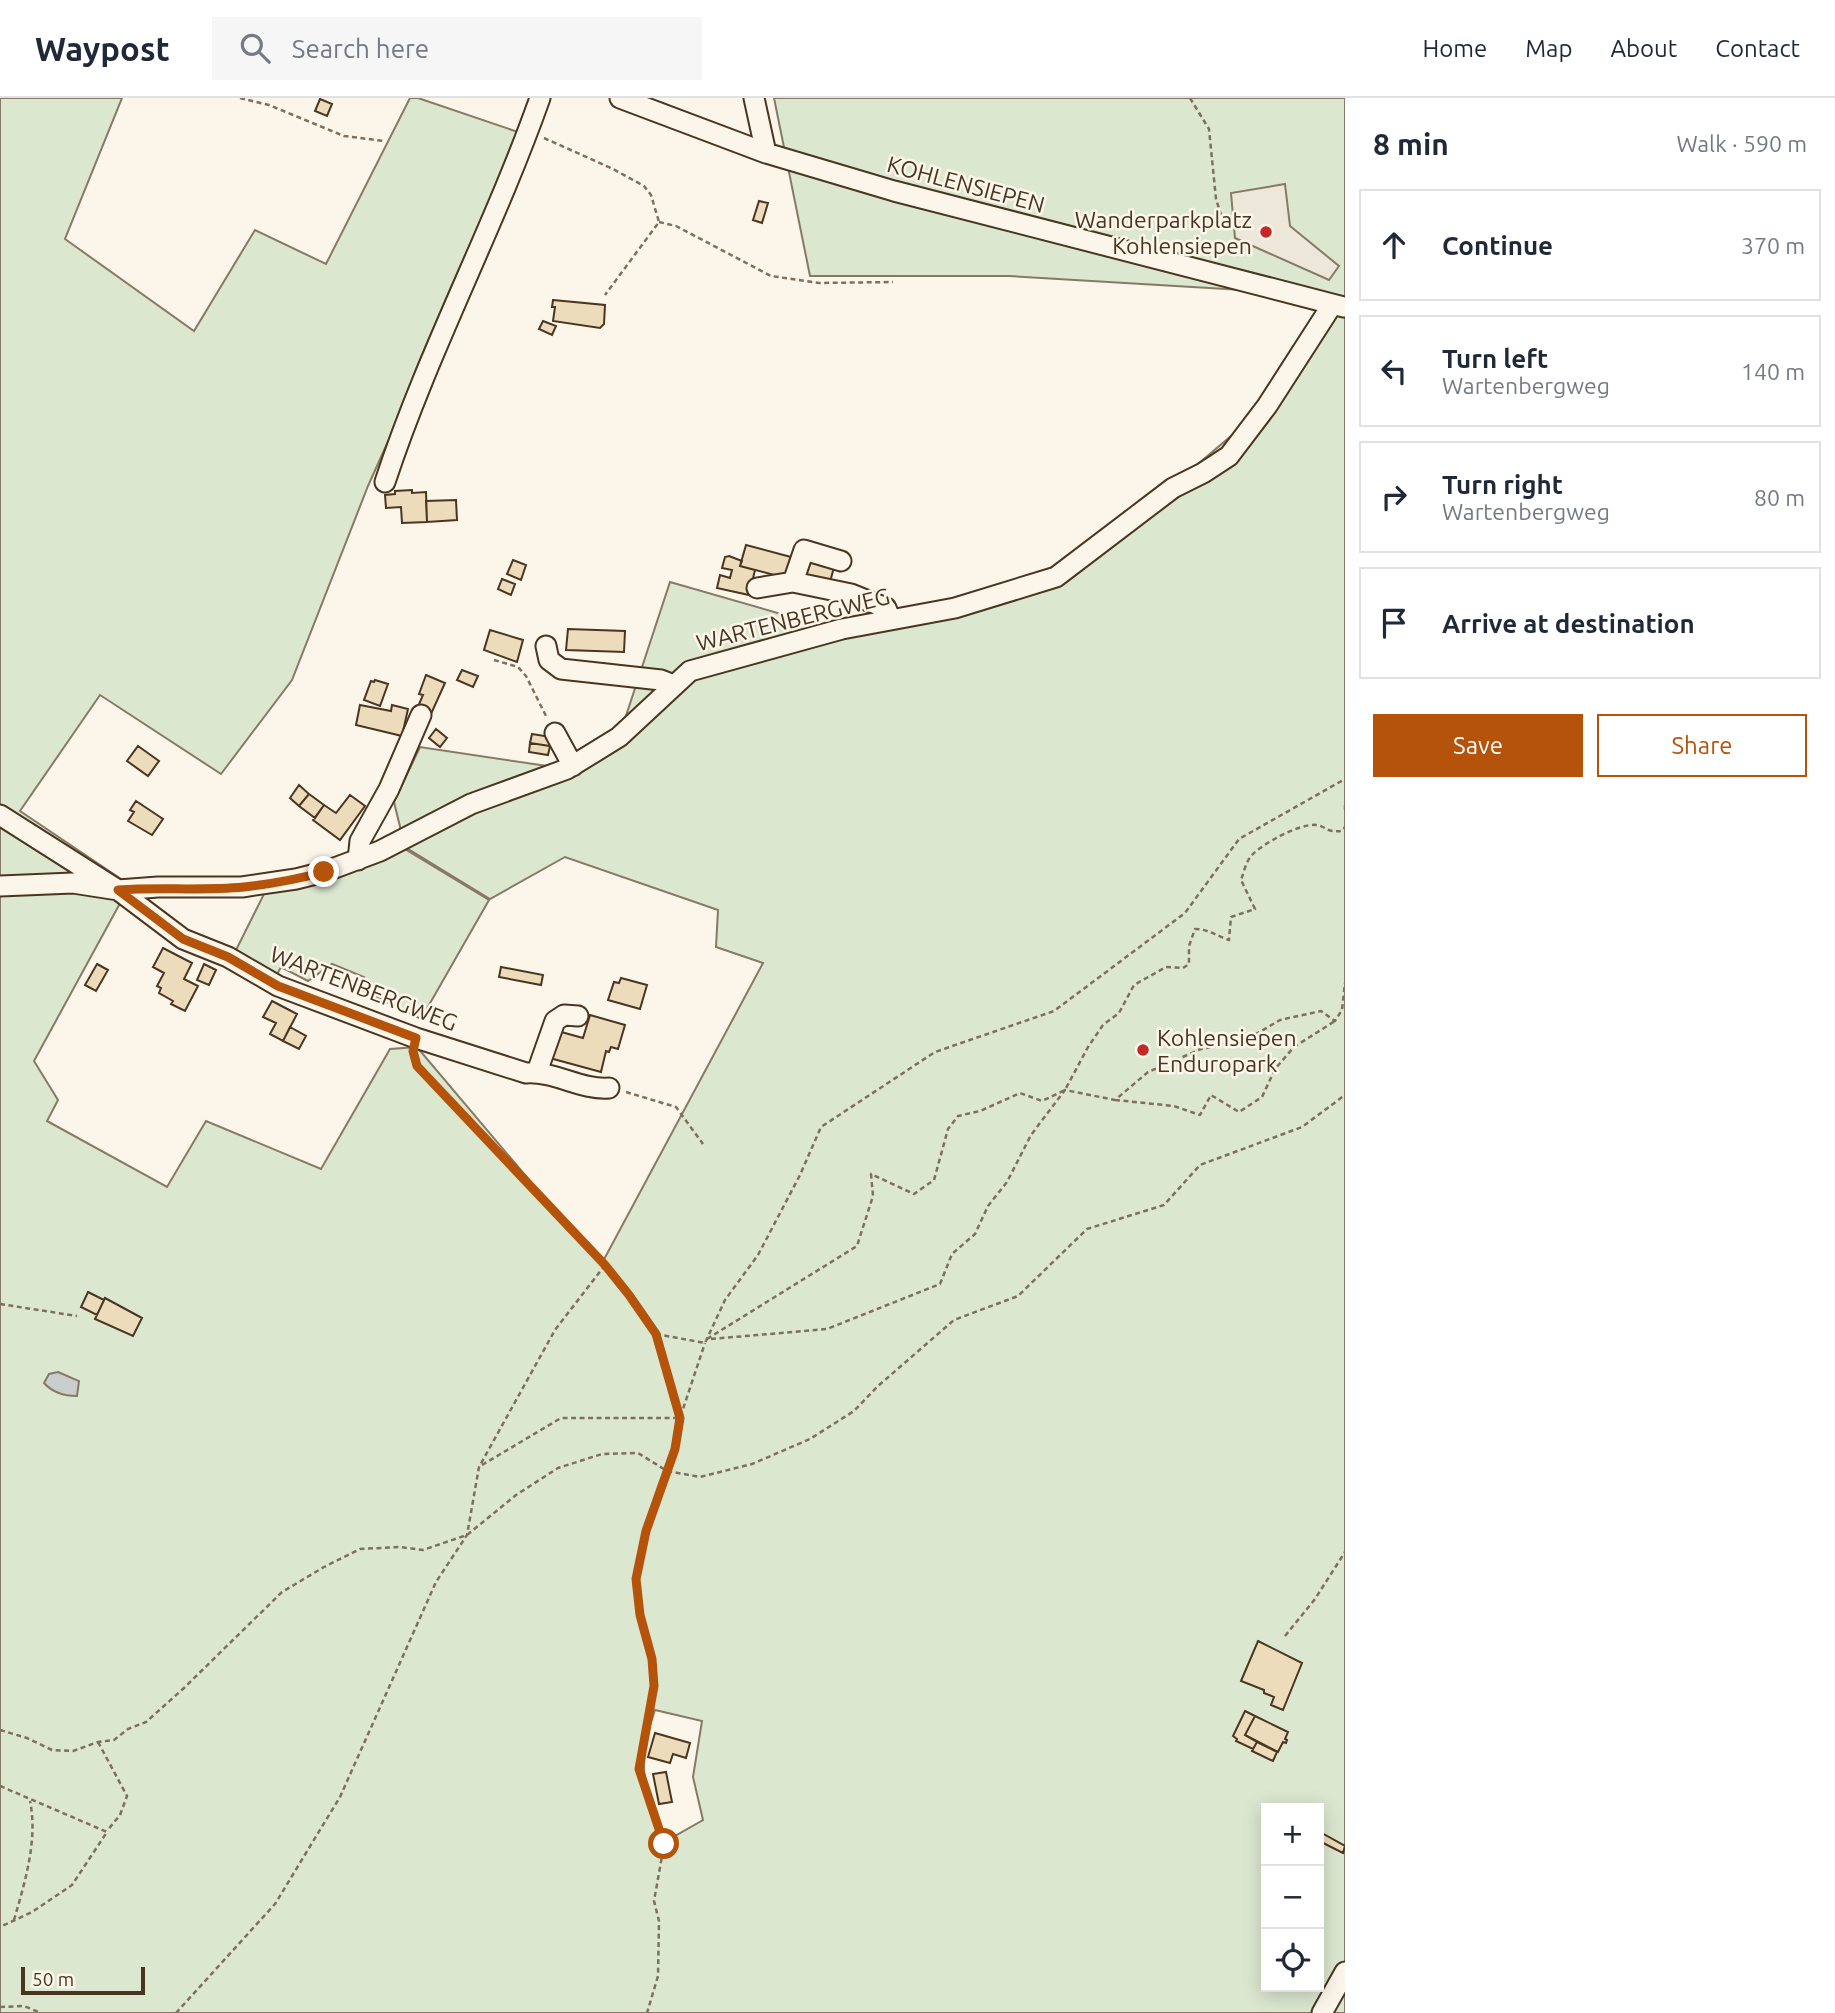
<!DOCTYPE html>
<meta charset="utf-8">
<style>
body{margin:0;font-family:Ubuntu,sans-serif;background:#f6f6f7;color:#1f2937}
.controls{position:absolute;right:21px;bottom:21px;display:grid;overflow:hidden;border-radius:0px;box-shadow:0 4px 18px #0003}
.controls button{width:63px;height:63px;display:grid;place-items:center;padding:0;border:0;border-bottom:2px solid #e0e1e3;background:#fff;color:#1f2937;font:35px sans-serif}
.scale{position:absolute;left:21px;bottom:18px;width:124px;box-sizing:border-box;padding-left:7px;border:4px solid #4a3520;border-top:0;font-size:19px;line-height:24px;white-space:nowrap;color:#4a3520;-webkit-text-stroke:5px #fbf6e9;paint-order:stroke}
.stop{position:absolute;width:21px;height:21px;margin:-16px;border:5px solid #b45309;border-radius:50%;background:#fff}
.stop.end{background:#b45309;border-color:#fff;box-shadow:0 2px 7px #0008}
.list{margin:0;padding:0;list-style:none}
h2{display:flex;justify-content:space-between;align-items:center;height:91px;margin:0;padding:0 28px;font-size:30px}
h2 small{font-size:23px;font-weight:400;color:#747a83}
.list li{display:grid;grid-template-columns:46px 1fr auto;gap:21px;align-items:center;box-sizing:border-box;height:112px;margin:0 14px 14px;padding:0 14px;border:2px solid #e0e1e3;border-radius:0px}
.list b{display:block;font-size:26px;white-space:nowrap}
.list p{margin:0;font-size:23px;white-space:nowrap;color:#747a83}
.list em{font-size:23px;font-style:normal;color:#747a83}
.actions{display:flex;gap:14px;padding:21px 28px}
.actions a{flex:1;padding:16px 0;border:2px solid #b45309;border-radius:0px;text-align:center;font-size:24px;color:#b45309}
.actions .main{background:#b45309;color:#fff}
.icon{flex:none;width:38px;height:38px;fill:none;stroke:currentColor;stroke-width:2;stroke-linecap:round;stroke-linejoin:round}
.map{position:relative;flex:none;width:1345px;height:1915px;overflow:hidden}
header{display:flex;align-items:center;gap:42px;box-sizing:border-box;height:98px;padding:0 35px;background:#fff;border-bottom:2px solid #e0e1e3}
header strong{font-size:33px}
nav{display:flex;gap:38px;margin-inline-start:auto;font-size:24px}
.search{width:490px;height:63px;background:#f6f6f7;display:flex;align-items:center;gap:18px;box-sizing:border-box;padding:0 24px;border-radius:0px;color:#747a83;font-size:26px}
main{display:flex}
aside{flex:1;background:#fff}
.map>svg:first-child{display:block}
.green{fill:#dce7d0;stroke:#887966;stroke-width:2;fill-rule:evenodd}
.parking{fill:#ede7d9;stroke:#887966;stroke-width:2}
.water{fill:#c9cecd;stroke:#887966;stroke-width:2}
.building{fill:#ecdcbc;stroke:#4a3520;stroke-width:2}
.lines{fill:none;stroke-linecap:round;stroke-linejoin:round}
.minor-casing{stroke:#4a3520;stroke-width:23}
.path{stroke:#7f6f5c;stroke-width:2.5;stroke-dasharray:5 3.5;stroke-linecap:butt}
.minor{stroke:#fbf6e9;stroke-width:19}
.route{stroke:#b45309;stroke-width:9}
.poi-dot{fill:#c62828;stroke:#fbf6e9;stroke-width:2.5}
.labels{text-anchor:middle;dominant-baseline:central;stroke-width:5;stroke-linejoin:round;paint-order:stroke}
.street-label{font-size:23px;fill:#4a3520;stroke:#fbf6e9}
.poi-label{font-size:23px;fill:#4a3520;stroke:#fbf6e9;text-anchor:end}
</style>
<header>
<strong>Waypost</strong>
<div class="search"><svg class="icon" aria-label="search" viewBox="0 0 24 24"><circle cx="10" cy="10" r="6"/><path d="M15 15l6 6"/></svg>Search here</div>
<nav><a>Home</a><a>Map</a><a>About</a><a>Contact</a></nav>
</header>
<main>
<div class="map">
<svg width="1345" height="1915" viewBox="0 0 1345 1915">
<rect width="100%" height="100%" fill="#fbf6e9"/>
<!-- green -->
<path class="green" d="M 0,0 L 122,0 L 65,141 L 194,233 L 255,132 L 326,166 L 410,0 L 418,0 L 521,35 L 445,217 L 368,388 L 292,582 L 221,676 L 100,597 L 20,713 L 130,787 L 34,963 L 58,1002 L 47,1023 L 167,1089 L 206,1023 L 321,1071 L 390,951 L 417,949 L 601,1167 L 763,865 L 716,849 L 718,812 L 565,759 L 490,801 L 405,749 L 394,704 L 420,649 L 567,671 L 619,639 L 670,484 L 823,528 L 842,531 L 1056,479 L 1203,375 L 1198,366 L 1251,321 L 1345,202 L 1345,1915 L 0,1915 ZM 655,1612 L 702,1623 L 693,1679 L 703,1722 L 666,1743 C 644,1691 635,1668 655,1612 ZM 1266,1710 L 1319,1710 L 1319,1889 L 1266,1889 Z
M 774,0 L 1345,0 L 1345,198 L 1009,178 L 810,178 Z
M 403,750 L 489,802 L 421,921 L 360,891 L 364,879 L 332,866 L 308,883 L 281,869 L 275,880 L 234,856 L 266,792 Z"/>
<!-- parking -->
<path class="parking" d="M 1285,86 L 1290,128 L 1339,168 L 1329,182 L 1235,140 L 1231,95 Z"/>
<!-- water -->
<path class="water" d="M 58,1274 L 79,1283 L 77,1298 C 64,1298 53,1295 44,1285 L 49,1276 Z"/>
<!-- building -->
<path class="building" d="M 320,1 L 332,6 L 327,18 L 315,13 Z
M 759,103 L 768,105 L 762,125 L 753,122 Z
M 553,202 L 605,207 L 604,226 L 600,230 L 553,223 L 555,209 L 552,209 Z
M 543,223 L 556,228 L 552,237 L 539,231 Z
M 412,392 L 412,395 L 426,394 L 427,424 L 402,425 L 401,409 L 386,410 L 385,397 L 395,396 L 395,393 Z
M 456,402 L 457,422 L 427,424 L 426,403 Z
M 746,447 L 791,459 L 786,480 L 740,468 Z
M 729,458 L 742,463 L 740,468 L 755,472 L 749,497 L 717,490 L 720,477 L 730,480 L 732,472 L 722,470 L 725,459 Z
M 808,461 L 834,469 L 829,488 L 804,480 Z
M 513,462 L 526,467 L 521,482 L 507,476 Z
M 502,481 L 515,486 L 511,497 L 498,491 Z
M 568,531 L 625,533 L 624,554 L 566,552 Z
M 490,532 L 523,542 L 517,564 L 484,552 Z
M 462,572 L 478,578 L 473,589 L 457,582 Z
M 426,577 L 445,585 L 431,616 L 417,611 L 423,597 L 419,596 Z
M 375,582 L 388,586 L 380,608 L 364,602 L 371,583 L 374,584 Z
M 360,607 L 391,613 L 392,607 L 408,611 L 402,638 L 356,627 Z
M 436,631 L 447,640 L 440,649 L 429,640 Z
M 532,636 L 551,639 L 550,648 L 530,645 Z
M 530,645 L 550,648 L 548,657 L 529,654 Z
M 138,648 L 159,663 L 148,678 L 127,663 Z
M 299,687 L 309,696 L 299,708 L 290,700 Z
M 309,696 L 324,707 L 315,720 L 299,708 Z
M 350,697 L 365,708 L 340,742 L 313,722 L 324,707 L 336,715 Z
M 136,703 L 163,721 L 152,737 L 128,723 L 134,714 L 130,712 Z
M 163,850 L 192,865 L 184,881 L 198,888 L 185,913 L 171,906 L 173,903 L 159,895 L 161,890 L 157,888 L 164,875 L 153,869 Z
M 97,866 L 108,872 L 96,893 L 85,887 Z
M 204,866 L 216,872 L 209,887 L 197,882 Z
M 501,869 L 543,877 L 541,887 L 499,879 Z
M 621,880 L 647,887 L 640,911 L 608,902 L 614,884 L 619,885 Z
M 272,903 L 297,916 L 283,943 L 270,936 L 276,925 L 263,919 Z
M 590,917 L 625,927 L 618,951 L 611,949 L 609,954 L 606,953 L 601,974 L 546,959 L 554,932 L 583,940 Z
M 290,929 L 306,938 L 299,951 L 283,943 Z
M 88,1194 L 104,1202 L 97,1217 L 81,1209 Z
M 105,1200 L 142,1220 L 133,1238 L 95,1221 Z
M 1258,1543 L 1302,1565 L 1283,1612 L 1271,1607 L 1274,1599 L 1264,1595 L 1264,1592 L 1241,1583 Z
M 1245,1613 L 1255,1618 L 1245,1637 L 1257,1644 L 1253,1651 L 1236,1643 L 1237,1641 L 1233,1638 Z
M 1255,1618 L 1288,1634 L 1285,1641 L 1287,1642 L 1286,1645 L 1283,1644 L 1278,1654 L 1245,1637 Z
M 655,1635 L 690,1645 L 686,1660 L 673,1656 L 670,1665 L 648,1659 Z
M 1257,1644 L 1277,1654 L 1273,1663 L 1252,1653 Z
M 666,1674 L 672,1704 L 659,1706 L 653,1676 Z
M 1320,1734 L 1345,1748 L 1343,1755 L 1319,1743 Z"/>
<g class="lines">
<!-- minor casing -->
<g class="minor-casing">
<path id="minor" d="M 620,0 L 766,55 L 894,93 L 1344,209
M 754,0 L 766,55
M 385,384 C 428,253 494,130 540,0
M 793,484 L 804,452 L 841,463
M 757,490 L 793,484 L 851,496 L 886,510 L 890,520
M 546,548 L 549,562 L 561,571 L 661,582 L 674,587
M 555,635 L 573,668
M 0,717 L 118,792 L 183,841 L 228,859 L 278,888 L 416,940 L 526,975 C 555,973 580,992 609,990
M 358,762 L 360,743 L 389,691 L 421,617
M 0,788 L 73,785 L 118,792 L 158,789 L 242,789 L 296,781 L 324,774 L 380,753 L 471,706 L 567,671 L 619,639 L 690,573 L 842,531 L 955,510 L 1056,479 L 1173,390 L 1203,375 L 1229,358 L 1267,308 L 1332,207
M 537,974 L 555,923 L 564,917 L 578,918
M 1322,1915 L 1345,1874"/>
</g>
<!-- path -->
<path class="path" d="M 240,0 L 269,7 L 344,38 L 384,43
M 1190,0 L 1209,31 L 1216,101 L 1222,120
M 544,40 L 613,71 L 644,88 L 651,97 L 659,124 L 605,197
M 659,124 L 676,128 L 771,178 L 819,185 L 893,184
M 494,562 L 518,569 L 526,578 L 547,620
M 1345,707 L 1345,715
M 415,960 L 417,968 L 605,1167 L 629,1197 L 656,1236 L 680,1320 L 675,1351 L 646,1433 L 636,1481 L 640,1517 L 652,1561 L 654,1588 L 639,1671 L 664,1747 L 654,1803 L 659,1823 L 658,1878 L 647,1915
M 626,994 L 676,1009 L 703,1046
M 1115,1002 L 1174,1008 L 1200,1017 L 1211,997 L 1239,1014 L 1262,999 L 1275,971 L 1294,949 L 1335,923
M 0,1206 L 77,1218
M 656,1236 L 705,1245 L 725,1202 L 758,1157 L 800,1077 L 821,1029 L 935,954 L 1054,913 L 1185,815 L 1239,741 L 1345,681
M 707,1241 L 857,1148 L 873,1098 L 871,1076 L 914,1096 L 934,1082 L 948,1031 L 958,1018 L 980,1013 L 1020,995 L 1042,1003 L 1065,992 L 1088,949 L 1103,927 L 1119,915 L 1134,887 L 1166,869 L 1183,870 L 1189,866 L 1189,848 L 1195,831 C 1208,831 1217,838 1229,842 L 1231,819 L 1255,811 L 1241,782 C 1244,774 1246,763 1252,757 C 1262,746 1300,725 1316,727 C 1327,728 1325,735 1342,733 L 1345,729
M 711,1241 L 827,1231 L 940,1186 L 952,1156 L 975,1136 L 988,1108 L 1007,1084 L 1031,1037 L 1065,992 L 1115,1002 L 1148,974 L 1201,951 L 1246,942 L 1280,922 L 1321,913 L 1335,923 L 1342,912 L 1345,885
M 482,1367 L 561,1320 L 680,1320 L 705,1245
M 1285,1538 L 1315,1501 L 1345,1454
M 0,1632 L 27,1640 L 52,1652 L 73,1653 L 98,1644 L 114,1642 L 128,1631 L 146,1624 L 184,1590 L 282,1494 L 324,1469 L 360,1451 L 400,1449 L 423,1452 L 467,1437 L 516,1397 L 558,1370 L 602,1356 L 638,1355 L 667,1373 L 700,1379 L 752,1366 L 810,1341 L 854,1313 L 878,1288 L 954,1222 L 1018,1198 L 1087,1131 L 1164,1107 L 1200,1067 L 1302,1029 L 1345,997
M 98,1644 L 127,1698 L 120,1717 L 107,1733
M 0,1688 L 107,1734 L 72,1787 L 32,1814 L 0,1829
M 14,1822 C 25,1784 38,1742 30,1703
M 0,1909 L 24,1908 L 41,1915
M 176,1915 L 275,1806 L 340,1699 L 436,1484 L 467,1437 L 479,1369 L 555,1232 L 605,1167"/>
<!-- minor -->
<use href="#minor" class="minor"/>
</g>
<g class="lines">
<!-- route -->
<path class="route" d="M 324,774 C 298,781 271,786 244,789 C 202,793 159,789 118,792 L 183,841 L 228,859 L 278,888 L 416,940 L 413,953 L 417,968 L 605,1167 L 629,1197 L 656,1236 L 680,1320 L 675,1351 L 646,1433 L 636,1481 L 640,1517 L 652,1561 L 654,1588 L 639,1671 L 664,1746"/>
</g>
<!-- markers -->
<g class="poi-dot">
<circle cx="1266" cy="134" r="7"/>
<circle cx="1143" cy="952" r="7"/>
</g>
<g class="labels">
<!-- street labels -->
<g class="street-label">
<text transform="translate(966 86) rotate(15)">KOHLENSIEPEN</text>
<text transform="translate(793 521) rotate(-14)">WARTENBERGWEG</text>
<text transform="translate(364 890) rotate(21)">WARTENBERGWEG</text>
</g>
<!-- poi labels -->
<g class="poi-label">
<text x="1252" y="121">Wanderparkplatz<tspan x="1252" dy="26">Kohlensiepen</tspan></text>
<text x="1157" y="939" text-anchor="start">Kohlensiepen<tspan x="1157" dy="26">Enduropark</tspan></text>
</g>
</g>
</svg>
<div class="controls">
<button>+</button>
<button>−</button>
<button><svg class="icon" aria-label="locate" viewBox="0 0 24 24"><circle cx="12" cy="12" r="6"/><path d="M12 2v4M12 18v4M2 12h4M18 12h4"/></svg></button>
</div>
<div class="scale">50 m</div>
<div class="stop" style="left:664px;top:1746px"></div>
<div class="stop end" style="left:324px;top:774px"></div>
</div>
<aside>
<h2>8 min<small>Walk · 590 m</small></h2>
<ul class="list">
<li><svg class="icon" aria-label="ahead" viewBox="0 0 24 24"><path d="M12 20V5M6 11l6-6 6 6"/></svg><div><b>Continue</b></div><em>370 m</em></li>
<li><svg class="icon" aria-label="left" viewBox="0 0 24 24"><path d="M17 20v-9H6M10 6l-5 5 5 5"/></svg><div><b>Turn left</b><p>Wartenbergweg</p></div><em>140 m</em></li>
<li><svg class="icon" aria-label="right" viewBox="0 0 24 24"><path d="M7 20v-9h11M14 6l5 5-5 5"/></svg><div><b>Turn right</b><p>Wartenbergweg</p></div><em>80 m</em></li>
<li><svg class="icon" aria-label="arrive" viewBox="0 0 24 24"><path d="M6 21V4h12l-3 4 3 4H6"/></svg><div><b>Arrive at destination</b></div></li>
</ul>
<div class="actions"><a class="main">Save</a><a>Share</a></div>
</aside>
</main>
